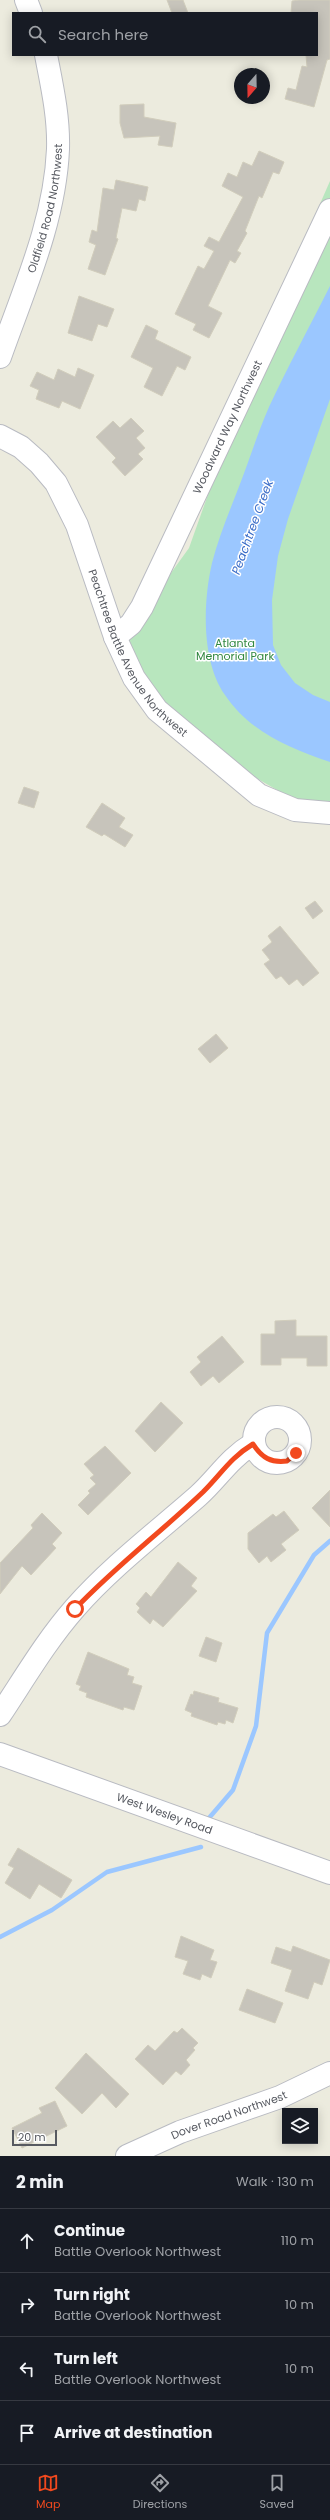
<!DOCTYPE html>
<meta charset="utf-8">
<style>
body{margin:0;font-family:Poppins,sans-serif;background:#242831;color:#f1f3f6}
.controls{position:absolute;right:12px;bottom:12px;display:grid;overflow:hidden;border-radius:0px;box-shadow:0 2px 10px #0003}
.controls button{width:36px;height:36px;display:grid;place-items:center;padding:0;border:0;border-bottom:1px solid #363941;background:#171b24;color:#f1f3f6;font:20px sans-serif}
.compass{position:absolute;left:234px;top:68px;width:36px;height:36px;border-radius:50%;background:#171b24;box-shadow:0 2px 10px #0003;rotate:200deg}
.scale{position:absolute;left:12px;bottom:10px;width:45px;box-sizing:border-box;padding-left:4px;border:2px solid #575a61;border-top:0;font-size:11px;line-height:14px;white-space:nowrap;color:#575a61;-webkit-text-stroke:3px #fff;paint-order:stroke}
.stop{position:absolute;width:12px;height:12px;margin:-9px;border:3px solid #f2491e;border-radius:50%;background:#fff}
.stop.end{background:#f2491e;border-color:#fff;box-shadow:0 1px 4px #0008}
.list{margin:0;padding:0;list-style:none}
h2{display:flex;justify-content:space-between;align-items:center;height:52px;margin:0;padding:0 16px;font-size:17px}
h2 small{font-size:13px;font-weight:400;color:#9ea1a6}
.list li{display:grid;grid-template-columns:26px 1fr auto;gap:12px;align-items:center;box-sizing:border-box;height:64px;padding:0 16px;border-top:1px solid #363941}
.list b{display:block;font-size:15px;white-space:nowrap}
.list p{margin:0;font-size:13px;white-space:nowrap;color:#9ea1a6}
.list em{font-size:13px;font-style:normal;color:#9ea1a6}
.icon{flex:none;width:22px;height:22px;fill:none;stroke:currentColor;stroke-width:2;stroke-linecap:round;stroke-linejoin:round}
.map{position:relative;flex:none;width:330px;height:2156px;overflow:hidden}
.search{position:absolute;background:#171b24;box-shadow:0 2px 10px #0003;left:12px;right:12px;top:12px;height:44px;display:flex;align-items:center;gap:10px;box-sizing:border-box;padding:0 14px;border-radius:0px;color:#9ea1a6;font-size:15px}
.sheet{height:308px;background:#171b24}
nav{display:flex;justify-content:space-around;align-items:center;box-sizing:border-box;height:56px;border-top:1px solid #363941;background:#171b24;font-size:11px;color:#9ea1a6}
nav a{display:grid;justify-items:center;gap:2px}
nav .on{color:#f2491e}
.map>svg:first-child{display:block}
.green{fill:#b8e6be}
.water{fill:#9bc7ff}
.lines{fill:none;stroke-linecap:round;stroke-linejoin:round}
.stream{stroke:#9bc7ff;stroke-width:4.5}
.building{fill:#c7c4bb;stroke:#d1cdbc}
.minor-casing{stroke:#b9bbc2;stroke-width:24}
.minor{stroke:#fff;stroke-width:22}
.route{stroke:#f2491e;stroke-width:5}
.labels{text-anchor:middle;dominant-baseline:central;stroke-width:3;stroke-linejoin:round;paint-order:stroke}
.street-label{font-size:11px;fill:#575a61;stroke:#fff}
.park-label{font-size:11px;fill:#30873f;stroke:#fff}
.water-label{font-size:12px;font-style:italic;fill:#396cc8;stroke:#fff}
</style>
<div class="map">
<svg width="330" height="2156" viewBox="0 0 330 2156">
<rect width="100%" height="100%" fill="#ecebde"/>
<!-- green -->
<path class="green" d="M 330,181 L 330,815 L 312,810 L 166,726 L 124,638 L 189,548 L 274,309 Z"/>
<!-- water -->
<path class="water" d="M 330,286 L 330,399 L 288,519 L 278,556 L 272,600 L 273,645 L 281,665 L 295,683 L 313,695 L 330,702 L 330,762 C 289,748 250,732 225,695 C 201,661 203,602 212,563 C 219,536 230,510 240,484 C 250,458 258,432 269,407 C 288,366 310,326 330,286 Z"/>
<g class="lines">
<!-- stream -->
<path class="stream" d="M 209,1818 L 233,1790 L 256,1726 L 267,1633 L 314,1555 L 330,1541
M 0,1937 L 52,1910 L 107,1872 L 201,1847"/>
</g>
<!-- building -->
<path class="building" d="M 167,0 L 183,0 L 188,13 L 172,13 Z
M 299,0 L 330,0 L 330,59 L 327,60 L 314,107 L 285,99 L 288,88 L 296,90 L 302,66 L 307,67 L 306,55 L 317,55 L 317,13 L 291,13 L 292,1 Z
M 144,104 L 144,117 L 176,123 L 172,147 L 158,145 L 160,136 L 124,138 L 120,123 L 120,105 Z
M 259,151 L 284,162 L 279,174 L 273,172 L 262,198 L 259,196 L 245,231 L 247,233 L 237,251 L 241,253 L 235,263 L 230,260 L 208,306 L 222,313 L 209,338 L 193,330 L 196,324 L 175,314 L 198,266 L 204,269 L 214,251 L 204,246 L 209,237 L 219,242 L 243,197 L 222,186 L 228,173 L 237,177 L 243,162 L 252,166 Z
M 116,180 L 148,187 L 145,201 L 139,199 L 136,211 L 122,208 L 116,238 L 118,239 L 105,275 L 88,269 L 96,245 L 89,242 L 92,230 L 97,232 L 103,188 L 114,190 Z
M 79,296 L 114,309 L 107,327 L 98,324 L 92,341 L 68,333 Z
M 146,325 L 158,331 L 155,339 L 191,357 L 185,370 L 177,366 L 162,396 L 144,387 L 153,368 L 131,357 Z
M 78,368 L 94,375 L 80,409 L 62,401 L 59,408 L 36,399 L 39,390 L 30,386 L 37,372 L 54,380 L 58,369 L 75,377 Z
M 131,418 L 144,431 L 136,438 L 145,448 L 138,454 L 143,459 L 125,476 L 112,462 L 116,458 L 96,437 L 113,421 L 120,428 Z
M 24,787 L 39,792 L 34,808 L 18,803 Z
M 102,803 L 125,818 L 119,827 L 133,835 L 125,847 L 104,834 L 102,836 L 86,827 Z
M 315,901 L 323,911 L 313,919 L 305,908 Z
M 280,926 L 319,973 L 303,986 L 297,979 L 289,985 L 281,976 L 276,979 L 264,964 L 270,960 L 262,950 L 272,942 L 268,936 Z
M 216,1034 L 228,1048 L 210,1063 L 198,1049 Z
M 296,1320 L 296,1336 L 327,1336 L 327,1366 L 307,1366 L 307,1358 L 281,1358 L 281,1365 L 261,1365 L 261,1334 L 275,1334 L 275,1321 Z
M 222,1336 L 244,1362 L 219,1383 L 213,1376 L 201,1386 L 190,1372 L 201,1362 L 197,1357 Z
M 161,1402 L 183,1423 L 155,1452 L 135,1431 Z
M 105,1446 L 131,1473 L 88,1515 L 78,1505 L 90,1493 L 88,1491 L 96,1484 L 90,1478 L 94,1475 L 84,1464 Z
M 330,1490 L 330,1527 L 312,1508 Z
M 284,1511 L 299,1530 L 281,1544 L 286,1550 L 271,1562 L 267,1556 L 259,1563 L 248,1549 L 248,1533 L 273,1514 L 276,1517 Z
M 42,1513 L 62,1533 L 52,1544 L 56,1548 L 31,1575 L 22,1566 L 0,1594 L 0,1563 L 33,1528 L 31,1525 Z
M 178,1562 L 197,1578 L 191,1586 L 197,1591 L 163,1627 L 153,1619 L 150,1624 L 137,1612 L 140,1608 L 136,1604 L 146,1592 L 151,1597 Z
M 206,1637 L 222,1643 L 216,1662 L 199,1656 Z
M 88,1652 L 129,1669 L 127,1675 L 134,1677 L 132,1683 L 142,1686 L 134,1710 L 124,1707 L 123,1710 L 86,1697 L 87,1693 L 79,1690 L 81,1686 L 76,1684 Z
M 194,1691 L 219,1698 L 218,1702 L 238,1708 L 233,1723 L 226,1720 L 225,1724 L 218,1722 L 217,1725 L 191,1716 L 192,1713 L 185,1710 L 191,1694 L 193,1695 Z
M 18,1848 L 72,1880 L 61,1898 L 39,1884 L 30,1899 L 5,1883 L 14,1868 L 8,1865 Z
M 181,1936 L 214,1950 L 210,1960 L 217,1962 L 211,1978 L 202,1974 L 200,1980 L 183,1974 L 188,1961 L 175,1957 Z
M 293,1946 L 330,1960 L 322,1985 L 314,1982 L 308,1999 L 285,1991 L 292,1970 L 271,1963 L 276,1947 L 291,1952 Z
M 247,1989 L 283,2003 L 275,2023 L 239,2010 Z
M 182,2028 L 198,2043 L 193,2048 L 195,2050 L 186,2060 L 190,2065 L 181,2075 L 176,2071 L 163,2085 L 135,2059 L 148,2045 L 155,2051 L 174,2031 L 177,2033 Z
M 86,2053 L 129,2094 L 116,2108 L 102,2093 L 82,2114 L 55,2088 Z
M 55,2101 L 67,2126 L 22,2148 L 12,2128 L 42,2113 L 39,2108 Z"/>
<g class="lines">
<!-- minor casing -->
<g class="minor-casing">
<g id="minor">
<path d="M 26,0 L 31,13"/>
<path id="s1" d="M 0,357 C 24,289 55,221 58,149 C 59,117 52,86 46,55"/>
<path id="s2" d="M 0,436 L 21,447 L 39,463 L 56,483 L 77,525 L 115,637 L 134,678 L 157,710 L 259,795 L 295,810 L 330,813"/>
<path id="s3" d="M 115,637 L 131,624 L 142,607 L 330,210"/>
<circle cx="277" cy="1440" r="23"/>
<path d="M 0,1715 C 24,1679 46,1641 75,1608 C 111,1567 157,1532 198,1496 C 219,1477 228,1459 253,1444"/>
<path id="s4" d="M 0,1754 L 330,1873"/>
<path id="s5" d="M 127,2156 L 180,2132 L 280,2097 L 330,2073"/>
</g>
</g>
<!-- minor -->
<use href="#minor" class="minor"/>
</g>
<g class="lines">
<!-- route -->
<path class="route" d="M 75,1609 C 115,1567 161,1532 203,1492 C 222,1473 230,1458 253,1444 C 262,1458 271,1463 287,1461 L 296,1453"/>
</g>
<g class="labels">
<!-- street labels -->
<g class="street-label">
<text stroke="none"><textPath href="#s1" startOffset="156">Oldfield Road Northwest</textPath></text>
<text stroke="none"><textPath href="#s3" startOffset="240">Woodward Way Northwest</textPath></text>
<text stroke="none"><textPath href="#s2" startOffset="265">Peachtree Battle Avenue Northwest</textPath></text>
<text stroke="none"><textPath href="#s4" startOffset="175">West Wesley Road</textPath></text>
<text stroke="none"><textPath href="#s5" startOffset="110">Dover Road Northwest</textPath></text>
</g>
<!-- park labels -->
<g class="park-label">
<text x="235" y="643">Atlanta<tspan x="235" dy="13">Memorial Park</tspan></text>
</g>
<!-- water labels -->
<g class="water-label">
<text transform="translate(252 527) rotate(-70)">Peachtree Creek</text>
</g>
</g>
</svg>
<div class="controls">
<button><svg class="icon" aria-label="layers" viewBox="0 0 24 24"><path d="M12 4l9 5-9 5-9-5zM3 14l9 5 9-5"/></svg></button>
</div>
<svg class="compass" viewBox="-18 -18 36 36"><path d="M0-13l5 13h-10z" fill="#e53935"/><path d="M0 13l5-13h-10z" fill="#9ea1a6"/></svg>
<div class="scale">20 m</div>
<div class="stop" style="left:75px;top:1609px"></div>
<div class="stop end" style="left:296px;top:1453px"></div>
<div class="search"><svg class="icon" aria-label="search" viewBox="0 0 24 24"><circle cx="10" cy="10" r="6"/><path d="M15 15l6 6"/></svg>Search here</div>
</div>
<section class="sheet">
<h2>2 min<small>Walk · 130 m</small></h2>
<ul class="list">
<li><svg class="icon" aria-label="ahead" viewBox="0 0 24 24"><path d="M12 20V5M6 11l6-6 6 6"/></svg><div><b>Continue</b><p>Battle Overlook Northwest</p></div><em>110 m</em></li>
<li><svg class="icon" aria-label="right" viewBox="0 0 24 24"><path d="M7 20v-9h11M14 6l5 5-5 5"/></svg><div><b>Turn right</b><p>Battle Overlook Northwest</p></div><em>10 m</em></li>
<li><svg class="icon" aria-label="left" viewBox="0 0 24 24"><path d="M17 20v-9H6M10 6l-5 5 5 5"/></svg><div><b>Turn left</b><p>Battle Overlook Northwest</p></div><em>10 m</em></li>
<li><svg class="icon" aria-label="arrive" viewBox="0 0 24 24"><path d="M6 21V4h12l-3 4 3 4H6"/></svg><div><b>Arrive at destination</b></div></li>
</ul>
</section>
<nav>
<a class="on"><svg class="icon" aria-label="map" viewBox="0 0 24 24"><path d="M3 6l6-2 6 2 6-2v14l-6 2-6-2-6 2zM9 4v14M15 6v14"/></svg>Map</a>
<a><svg class="icon" aria-label="directions" viewBox="0 0 24 24"><path d="M12 3l9 9-9 9-9-9zM9 14v-3h6M13 9l2 2-2 2"/></svg>Directions</a>
<a><svg class="icon" aria-label="saved" viewBox="0 0 24 24"><path d="M7 4h10v16l-5-4-5 4z"/></svg>Saved</a>
</nav>
